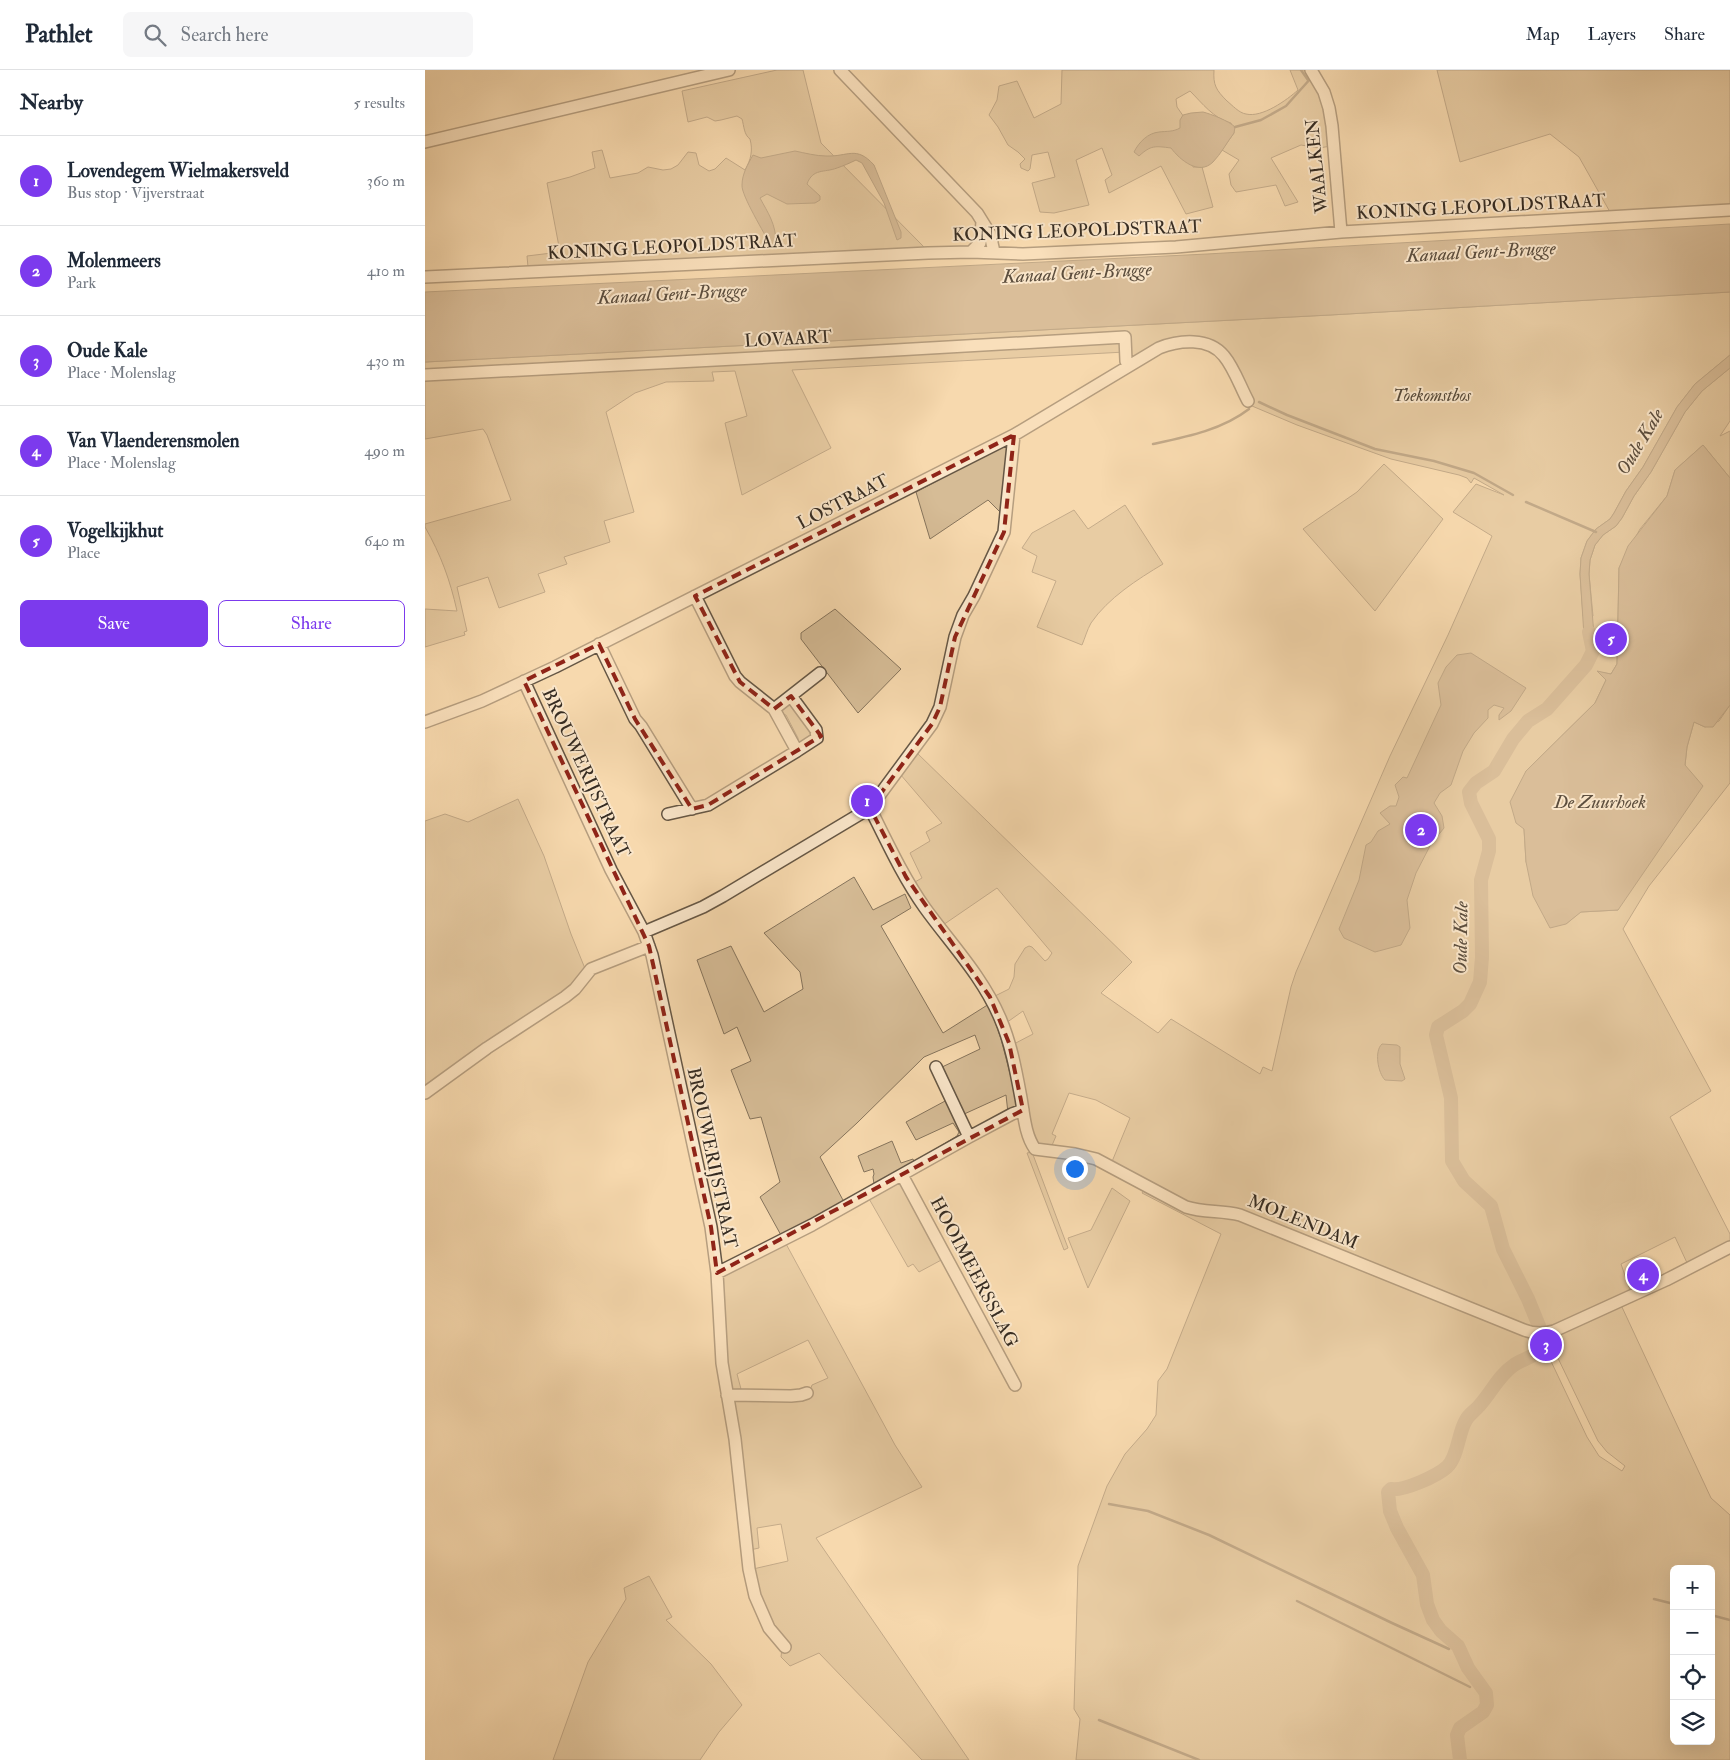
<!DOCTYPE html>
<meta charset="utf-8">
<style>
body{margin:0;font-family:"IM FELL Double Pica",serif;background:#f6f6f7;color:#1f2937}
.controls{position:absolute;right:15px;bottom:15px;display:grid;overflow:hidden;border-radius:8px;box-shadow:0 5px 20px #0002}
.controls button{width:45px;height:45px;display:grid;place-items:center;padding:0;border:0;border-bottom:1px solid #e0e1e3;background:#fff;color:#1f2937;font:25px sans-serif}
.you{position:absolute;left:649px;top:1098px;width:18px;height:18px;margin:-12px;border:4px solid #fff;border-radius:50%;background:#1a73e8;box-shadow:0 0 0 8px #1a73e833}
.badge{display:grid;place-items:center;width:32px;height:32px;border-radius:50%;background:#7c3aed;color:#fff;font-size:16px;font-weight:700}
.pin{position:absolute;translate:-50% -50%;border:2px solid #fff;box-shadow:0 1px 5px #0006}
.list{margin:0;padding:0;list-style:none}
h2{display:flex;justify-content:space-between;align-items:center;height:65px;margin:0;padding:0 20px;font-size:21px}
h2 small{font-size:16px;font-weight:400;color:#747a83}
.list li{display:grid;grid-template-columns:32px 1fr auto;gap:15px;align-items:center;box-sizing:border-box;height:90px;padding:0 20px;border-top:1px solid #e0e1e3}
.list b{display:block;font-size:19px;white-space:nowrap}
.list p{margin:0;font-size:16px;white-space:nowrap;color:#747a83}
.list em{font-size:16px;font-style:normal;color:#747a83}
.actions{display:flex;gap:10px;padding:15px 20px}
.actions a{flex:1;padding:11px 0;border:1px solid #7c3aed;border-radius:8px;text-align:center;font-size:18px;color:#7c3aed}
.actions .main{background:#7c3aed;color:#fff}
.icon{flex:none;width:28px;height:28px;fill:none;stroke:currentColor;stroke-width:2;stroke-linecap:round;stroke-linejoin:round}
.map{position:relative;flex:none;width:1305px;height:1690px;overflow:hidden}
header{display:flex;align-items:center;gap:30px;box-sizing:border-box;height:70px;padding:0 25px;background:#fff;border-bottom:1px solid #e0e1e3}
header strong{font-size:24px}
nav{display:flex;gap:28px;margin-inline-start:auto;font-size:18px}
.search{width:350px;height:45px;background:#f6f6f7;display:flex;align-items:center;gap:12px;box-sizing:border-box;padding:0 18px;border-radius:8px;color:#747a83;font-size:19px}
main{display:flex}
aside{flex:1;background:#fff}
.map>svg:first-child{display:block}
.green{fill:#d6bc96;stroke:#86745c;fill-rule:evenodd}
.water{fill:#b59e7e;stroke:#827059}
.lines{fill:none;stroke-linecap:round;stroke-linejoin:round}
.stream{stroke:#827059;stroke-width:2.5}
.river{stroke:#b59e7e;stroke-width:14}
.minor-casing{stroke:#665745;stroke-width:14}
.minor{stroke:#fae6ca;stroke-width:11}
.marked{fill:none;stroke:#8f2418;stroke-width:4;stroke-dasharray:10 6;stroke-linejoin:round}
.labels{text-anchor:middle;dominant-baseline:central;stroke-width:4;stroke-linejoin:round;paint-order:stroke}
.street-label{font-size:18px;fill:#362c22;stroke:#fae6ca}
.park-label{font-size:18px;font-style:italic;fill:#564939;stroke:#fae6ca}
.water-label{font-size:19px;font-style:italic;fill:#5c4e3e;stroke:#fae6ca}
</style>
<header>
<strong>Pathlet</strong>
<div class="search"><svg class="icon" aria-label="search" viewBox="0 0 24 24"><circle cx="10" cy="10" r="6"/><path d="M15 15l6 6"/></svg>Search here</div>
<nav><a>Map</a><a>Layers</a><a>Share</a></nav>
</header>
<main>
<aside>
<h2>Nearby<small>5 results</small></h2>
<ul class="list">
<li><span class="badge">1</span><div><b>Lovendegem Wielmakersveld</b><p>Bus stop · Vijverstraat</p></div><em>360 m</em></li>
<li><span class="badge">2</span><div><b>Molenmeers</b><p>Park</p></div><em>410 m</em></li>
<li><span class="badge">3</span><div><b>Oude Kale</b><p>Place · Molenslag</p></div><em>430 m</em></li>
<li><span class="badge">4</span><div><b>Van Vlaenderensmolen</b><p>Place · Molenslag</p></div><em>490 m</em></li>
<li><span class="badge">5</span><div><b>Vogelkijkhut</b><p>Place</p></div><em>640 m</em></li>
</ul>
<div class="actions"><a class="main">Save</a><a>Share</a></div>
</aside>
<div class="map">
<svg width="1305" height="1690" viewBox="0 0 1305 1690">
<rect width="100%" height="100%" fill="#f7d9ae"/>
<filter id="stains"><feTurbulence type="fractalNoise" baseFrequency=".004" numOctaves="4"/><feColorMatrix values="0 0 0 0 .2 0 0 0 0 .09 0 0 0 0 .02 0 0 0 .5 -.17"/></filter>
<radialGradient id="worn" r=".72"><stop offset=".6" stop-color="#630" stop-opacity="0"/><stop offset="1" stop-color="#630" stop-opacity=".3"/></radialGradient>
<!-- green -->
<path class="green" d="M 352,0 L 378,0 L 396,73 L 500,178 L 103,197 L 102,186 L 135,182 L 122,113 L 145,107 L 170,98 L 167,82 L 177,80 L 185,108 L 213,103 L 223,97 L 238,100 L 246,99 L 253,95 L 263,82 L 271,83 L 274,95 L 284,101 L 290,99 L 301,88 L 320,100 C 326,90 328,80 325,69 C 319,65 319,56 317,49 L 312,46 L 296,50 L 290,51 L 282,47 L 263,52 L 257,21 Z
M 637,0 L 789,0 C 788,15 791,20 802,31 C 807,35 814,43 821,44 C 837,48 862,30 873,20 L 865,0 L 884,0 L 899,28 L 906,76 L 894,78 L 876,75 L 846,88 L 873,132 L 860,136 L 851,115 L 811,122 L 806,115 L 804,104 L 814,90 L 797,80 L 809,63 L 806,53 C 788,48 778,34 765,21 L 751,29 L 752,37 L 768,60 L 768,97 L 777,97 L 788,137 L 761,144 L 736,96 L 684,123 L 680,110 L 687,105 L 677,78 L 651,90 L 664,135 L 629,143 L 615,142 L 607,113 L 630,107 L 623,82 L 607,85 L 605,99 L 603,101 L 596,98 L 595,94 L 600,89 L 593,82 L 583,75 L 573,57 L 564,45 L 572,30 L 574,16 L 592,11 L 609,48 L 636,34 Z
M 1012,0 L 1305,0 L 1305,135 L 1185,142 L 1154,87 L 1125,64 L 1035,92 Z
M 1305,222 L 1305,285 L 1270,314 L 1252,337 L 1218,397 L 1201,421 L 1189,443 L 1185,449 L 1171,459 L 1162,471 L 1156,488 L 1155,504 L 1158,546 L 1168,546 L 1164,504 L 1165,490 L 1170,475 L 1178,465 L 1191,456 L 1197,448 L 1209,426 L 1226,402 L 1260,342 L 1277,321 L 1305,298 L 1305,351 L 1295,366 L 1305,361 L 1305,408 L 1278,375 L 1250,400 L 1242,426 L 1215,459 L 1194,498 L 1192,594 L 1186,604 L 1173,602 L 1181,610 L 1170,633 L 1101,701 L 1099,759 L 1101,792 L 1141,854 L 1155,842 L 1193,840 L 1260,695 L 1262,677 L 1269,652 L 1280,657 L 1294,651 L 1305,635 L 1305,713 L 1224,816 L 1198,859 L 1286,1021 L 1245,1047 L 1305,1164 L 1305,1172 L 1263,1195 L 1250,1167 L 1196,1194 L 1206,1223 L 1121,1259 L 1103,1219 L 1081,1178 L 1073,1150 L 1068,1153 L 1078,1190 L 1105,1241 L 1108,1249 L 1108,1260 L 820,1144 L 763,1135 L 686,1094 L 705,1048 L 671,1030 L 644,1023 L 627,1064 L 631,1066 L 625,1080 L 611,1077 L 587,975 L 608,964 L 598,941 L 581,953 L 570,926 L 584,919 L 589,907 L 590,894 L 600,878 L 604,876 L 607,877 L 620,891 L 623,889 L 627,883 L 572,818 L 518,855 L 488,813 L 497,808 L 485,783 L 505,771 L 501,762 L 517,753 L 475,704 L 491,682 L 707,892 L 676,923 L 733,963 L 746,949 L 835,1004 L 838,997 L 847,1001 L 866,917 L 871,902 L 965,686 L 1023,565 L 1067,466 L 1028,442 L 1051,414 L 1079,425 L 1049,408 L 1046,413 L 1042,408 L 1034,405 L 966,389 L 872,355 L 827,336 L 824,337 L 799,283 L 754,273 L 703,296 L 700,282 L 367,300 L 406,378 L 317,425 L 300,353 L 322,346 L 310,301 L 287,302 L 289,311 L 241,312 L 210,323 L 181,342 L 209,442 L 179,451 L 185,472 L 139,487 L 142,494 L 113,504 L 120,522 L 74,538 L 63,507 L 32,517 L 42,561 L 39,562 L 40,565 L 0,577 L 0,539 L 32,541 C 25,510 16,485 0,457 L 0,454 L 86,430 L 62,365 L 58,359 L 0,369 L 0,292 L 905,245 ZM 1051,810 L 1059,811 C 1058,827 1058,842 1059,858 C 1060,886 1064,917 1044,940 C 1036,949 1023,954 1014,964 L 1013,950 L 1039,936 L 1044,929 L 1051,911 L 1053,891 Z
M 581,376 L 584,379 L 577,444 L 563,430 L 505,469 L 491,422 L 576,377 Z
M 959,394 L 1018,449 L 950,541 L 878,459 L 932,422 Z
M 700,435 L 738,494 C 713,509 683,528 666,553 C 662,560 660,568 657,575 L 612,557 L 631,511 L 607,502 L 612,486 L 597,478 L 607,463 L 649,440 L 663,459 Z
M 410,539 L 476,599 L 433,643 L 376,569 L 376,563 Z
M 366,633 L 389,667 L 377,674 L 373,672 L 373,668 L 361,645 L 357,644 L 355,638 Z
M 93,729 L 119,786 L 146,864 L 161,901 L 152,912 L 0,1019 L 0,751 L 20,744 L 43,752 Z
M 429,807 L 448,840 L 480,824 L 486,838 L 456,856 L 518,963 L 564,934 L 576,969 L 594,1038 L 583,1043 L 581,1025 L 537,1045 L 515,998 L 555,979 L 550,965 L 499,987 L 432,1053 L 395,1087 L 419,1132 L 449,1114 L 448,1107 L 449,1104 L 448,1099 L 439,1102 L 433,1086 L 467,1071 L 476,1093 L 488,1089 L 489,1092 L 532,1066 L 534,1062 L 528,1053 L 491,1070 L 481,1052 L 522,1030 L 538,1063 L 538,1068 L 357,1167 L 335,1127 L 355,1112 L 336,1047 L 325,1049 L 306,1000 L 326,991 L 312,957 L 299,964 L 272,890 L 306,876 L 339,942 L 378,919 L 375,902 L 339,863 Z
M 607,1082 L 643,1178 L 639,1180 L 602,1083 Z
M 475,1113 L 480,1116 L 520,1188 L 494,1202 L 488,1194 L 483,1197 L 443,1127 L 467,1114 Z
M 687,1118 L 705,1131 L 663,1218 L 643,1168 L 666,1160 Z
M 719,1120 L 770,1145 L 799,1147 L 812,1150 L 1108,1268 L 1108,1279 L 1105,1282 L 1074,1304 L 1051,1335 L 1043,1343 L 1033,1360 L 1026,1387 L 1013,1400 L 967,1417 L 966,1422 L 1006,1408 L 1028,1396 L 1033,1384 L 1038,1362 L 1047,1346 L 1056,1340 L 1079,1308 L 1090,1298 L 1116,1278 L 1120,1278 L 1123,1281 L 1123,1285 L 1162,1367 L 1174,1386 L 1197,1401 L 1200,1396 L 1182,1382 L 1173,1371 L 1130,1282 L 1127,1266 L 1196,1235 L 1286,1428 L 1305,1445 L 1305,1690 L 651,1690 L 655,1649 L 649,1639 L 653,1496 L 682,1416 L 700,1384 L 722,1359 L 731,1345 L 733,1311 L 742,1299 L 796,1164 L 717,1123 ZM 1249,1499 L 1286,1499 L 1286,1671 L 1249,1671 Z
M 360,1172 L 470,1375 L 497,1417 L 391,1468 L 544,1690 L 497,1690 L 394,1583 L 365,1596 L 356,1587 L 357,1578 L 334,1526 L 328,1499 L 363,1491 L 356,1454 L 332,1458 L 334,1478 L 325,1480 L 307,1329 L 383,1327 L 387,1315 L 403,1308 L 383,1270 L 312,1304 L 316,1319 L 305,1320 L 296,1205 Z
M 224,1506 L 247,1547 L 241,1550 L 286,1594 L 317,1635 L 294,1662 L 275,1690 L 128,1690 L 163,1592 L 201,1529 L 199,1518 Z"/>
<!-- water -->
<path class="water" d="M 778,42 C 786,44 804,51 810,57 L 809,63 C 802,72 796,84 788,92 C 774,106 755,90 746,78 C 730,76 726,75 714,86 L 709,82 C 714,72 723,63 734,62 C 742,61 748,62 755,58 L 755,50 L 758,45 L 766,43 Z
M 370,81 C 380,83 391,86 401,86 C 423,87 431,75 449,95 L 476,162 L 476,168 L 472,170 L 459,133 L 437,93 L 431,90 C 425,93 418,96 412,98 C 399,103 388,98 382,114 L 395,126 L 395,130 L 390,133 L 362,134 L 342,124 L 335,128 C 343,143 351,154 351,173 L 346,176 C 340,164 316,125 317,115 C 317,104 323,94 328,85 L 336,88 Z
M 1305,154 L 1305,222 L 905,245 L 0,292 L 0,222 L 782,184 Z
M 1305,285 L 1305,298 L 1277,321 L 1260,342 L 1226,402 L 1209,426 L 1197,448 L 1191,456 L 1178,465 L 1170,475 L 1165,490 L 1164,504 L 1169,565 L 1168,581 L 1159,566 L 1155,504 L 1156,488 L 1162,471 L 1171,459 L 1185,449 L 1189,443 L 1201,421 L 1218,397 L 1252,337 L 1270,314 Z
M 1278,375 L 1305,408 L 1305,635 L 1288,657 L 1280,657 L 1269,652 L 1262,677 L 1260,695 L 1278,716 L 1193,840 L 1156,842 L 1141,854 L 1125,858 L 1108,826 L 1101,792 L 1099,759 L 1091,753 L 1085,732 L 1101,701 L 1170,633 L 1181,610 L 1172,601 L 1186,604 L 1192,594 L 1194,498 L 1203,476 L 1242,426 L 1250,400 Z
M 1046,583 L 1101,618 L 1086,641 L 1074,650 L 1074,645 L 1079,638 L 1069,635 L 1063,640 L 1063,648 L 1049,663 L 1038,681 L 1026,715 L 1015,723 L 1009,733 L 1017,746 L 1019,758 L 1006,774 L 991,803 L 982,830 L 985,858 L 976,875 L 950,882 L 919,868 L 914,859 L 934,810 L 941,775 L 946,772 L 953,761 L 965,754 L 955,743 L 965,736 L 971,736 L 974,727 L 970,715 L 978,707 L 982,708 L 1016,635 L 1013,613 L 1021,597 L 1032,585 Z
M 957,974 L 972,975 L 975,977 L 975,994 L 980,1009 L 977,1011 L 960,1010 C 953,1003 949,981 957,974 Z"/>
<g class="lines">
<!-- stream -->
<path class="stream" d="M 876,0 L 883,10
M 810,57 L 836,50 L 861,36 L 886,8
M 834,332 L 862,345 L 950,379 L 1009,391 L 1049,403 L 1088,425
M 728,374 C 761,367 797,360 824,339
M 1101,432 L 1171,462
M 684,1434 L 723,1441 L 784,1465 L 967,1553 L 1024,1579
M 1229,1529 L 1249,1534
M 872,1531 L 1045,1617
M 1286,1545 L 1305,1550
M 674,1650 L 774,1690"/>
<!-- river -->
<path class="river" d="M 1114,1256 L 1103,1229 L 1078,1179 L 1066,1136 L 1039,1111 L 1027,1091 L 1026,1028 L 1011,965 L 1013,957 L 1038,941 L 1045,934 L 1055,912 L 1057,887 L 1056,810 L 1064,781 L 1064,769 L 1046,733 L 1044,722 L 1051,713 L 1069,701 L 1088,669 L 1103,651 L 1122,639 L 1161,595 L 1168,581 L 1164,562
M 1035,1690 L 1032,1665 L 1035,1658 L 1058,1642 L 1062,1635 L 1061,1623 L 1043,1598 L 1033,1576 L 1016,1561 L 1008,1550 L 1002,1534 L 998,1505 L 972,1458 L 965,1441 L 963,1422 L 966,1419 C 979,1421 1012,1406 1022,1397 C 1033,1387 1033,1363 1041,1350 C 1044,1344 1050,1341 1054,1336 C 1066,1323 1074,1305 1089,1295 C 1097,1290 1105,1288 1113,1282 L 1115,1270"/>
<!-- minor casing -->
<g class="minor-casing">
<path id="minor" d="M 415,0 L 552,143 L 565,164 L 569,182
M 886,0 L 899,22 L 904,38 L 907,56 L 916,162
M 0,72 L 304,0
M 546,182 L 555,173 L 557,152
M 0,207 L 503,183 L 546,182 L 598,184 L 751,177 L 916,162 L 1305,140
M 0,305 L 366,286 L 700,267 L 701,291 L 703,296
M 174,574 L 210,649 L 216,656 L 267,739
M 99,611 L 186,800 L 219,862 L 227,885 L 286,1157 L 292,1203 L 297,1293 L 310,1369 L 324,1499 L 330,1526 L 344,1558 L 360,1577
M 366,626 L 391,660 L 392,668 L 372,681
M 349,639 L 395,603
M 0,652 L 57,631 L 130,597 L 589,365 L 734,278 C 754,270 784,267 799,286 C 809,298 815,316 823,331
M 445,738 C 462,772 478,807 500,838 C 526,874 557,906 575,948 C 586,973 591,1001 596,1028 C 599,1045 600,1065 610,1079 L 650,1084 L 671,1089 L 761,1137 C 779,1143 797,1140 815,1145 L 1099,1260 C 1109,1264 1119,1264 1129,1261 L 1241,1210 L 1305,1177
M 243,744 L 283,735 L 372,681 L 349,639 L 315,612 L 310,606 L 270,526
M 219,862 L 278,837 L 298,826 L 445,738 L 507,654 L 515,637 L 530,567 L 538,545 L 549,526 L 579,462 L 589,365
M 511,997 L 544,1067
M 0,1023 L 62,978 L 140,927 L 150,919 L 166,899 L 224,876
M 477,1105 L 590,1315
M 292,1203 L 387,1155 L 544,1067 L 587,1044 L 598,1040
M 302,1325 L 366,1326 L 376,1325 L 382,1323"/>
</g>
<!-- minor -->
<use href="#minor" class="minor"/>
</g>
<!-- marked area -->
<path d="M0 0H1305V1690H0ZM 589,365 L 579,462 L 530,567 L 515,637 L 507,654 L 445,738 L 481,807 L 565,927 L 584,973 L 598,1040 L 292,1203 L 286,1157 L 224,876 L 99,611 L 174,574 L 210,649 L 267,739 L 283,735 L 396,666 L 366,626 L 349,639 L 315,612 L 270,526 Z" fill="#f7d9ae" fill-opacity=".55" fill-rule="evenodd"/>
<path class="marked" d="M 589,365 L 579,462 L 530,567 L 515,637 L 507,654 L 445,738 L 481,807 L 565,927 L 584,973 L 598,1040 L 292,1203 L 286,1157 L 224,876 L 99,611 L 174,574 L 210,649 L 267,739 L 283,735 L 396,666 L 366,626 L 349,639 L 315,612 L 270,526 Z"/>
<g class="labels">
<!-- street labels -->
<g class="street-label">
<text transform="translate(892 96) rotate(-96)">WAALKEN</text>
<text transform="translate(1056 137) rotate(-3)">KONING LEOPOLDSTRAAT</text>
<text transform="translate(652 161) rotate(-2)">KONING LEOPOLDSTRAAT</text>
<text transform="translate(247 177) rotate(-3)">KONING LEOPOLDSTRAAT</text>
<text transform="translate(363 269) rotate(-3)">LOVAART</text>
<text transform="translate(418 432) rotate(-27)">LOSTRAAT</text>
<text transform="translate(161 703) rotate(65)">BROUWERIJSTRAAT</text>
<text transform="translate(287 1088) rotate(78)">BROUWERIJSTRAAT</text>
<text transform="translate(878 1152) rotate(22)">MOLENDAM</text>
<text transform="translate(549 1202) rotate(62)">HOOIMEERSSLAG</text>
</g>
<!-- park labels -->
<g class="park-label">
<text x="1007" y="325">Toekomstbos</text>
</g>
<!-- water labels -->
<g class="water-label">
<text transform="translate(1056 182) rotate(-3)">Kanaal Gent-Brugge</text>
<text transform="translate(652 203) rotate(-3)">Kanaal Gent-Brugge</text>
<text transform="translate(247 224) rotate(-3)">Kanaal Gent-Brugge</text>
<text transform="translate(1215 372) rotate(-59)">Oude Kale</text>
<text x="1175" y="732">De Zuurhoek</text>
<text transform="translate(1036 868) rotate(-89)">Oude Kale</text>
</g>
</g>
<rect width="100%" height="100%" filter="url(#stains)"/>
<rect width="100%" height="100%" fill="url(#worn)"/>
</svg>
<div class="controls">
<button>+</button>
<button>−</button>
<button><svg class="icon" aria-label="locate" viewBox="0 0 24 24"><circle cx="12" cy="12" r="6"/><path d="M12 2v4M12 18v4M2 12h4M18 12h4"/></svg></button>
<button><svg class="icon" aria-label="layers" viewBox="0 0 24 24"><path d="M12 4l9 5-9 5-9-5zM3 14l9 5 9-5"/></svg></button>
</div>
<div class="you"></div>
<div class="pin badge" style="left:442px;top:731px">1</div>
<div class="pin badge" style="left:996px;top:760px">2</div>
<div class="pin badge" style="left:1121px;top:1275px">3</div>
<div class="pin badge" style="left:1218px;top:1205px">4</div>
<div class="pin badge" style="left:1186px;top:569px">5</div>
</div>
</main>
